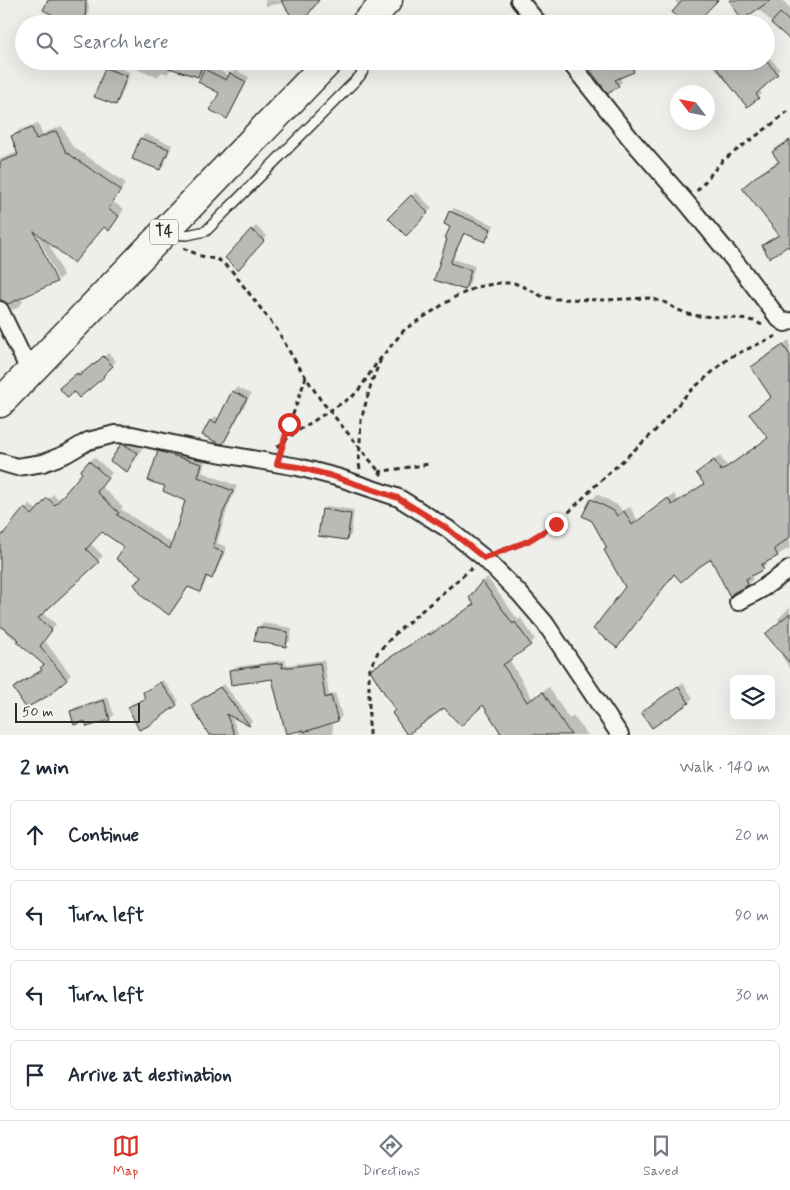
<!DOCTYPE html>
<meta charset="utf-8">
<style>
body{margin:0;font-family:Mynerve,sans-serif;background:#f6f6f7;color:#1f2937}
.controls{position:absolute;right:15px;bottom:15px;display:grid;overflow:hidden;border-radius:8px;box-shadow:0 5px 20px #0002}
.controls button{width:45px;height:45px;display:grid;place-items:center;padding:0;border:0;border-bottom:1px solid #e0e1e3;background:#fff;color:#1f2937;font:25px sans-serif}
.compass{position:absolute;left:670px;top:85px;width:45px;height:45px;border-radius:50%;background:#fff;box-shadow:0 5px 20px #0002;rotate:302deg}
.scale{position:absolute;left:15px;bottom:12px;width:125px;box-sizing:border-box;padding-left:5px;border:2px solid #2b2b2b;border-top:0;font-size:14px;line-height:18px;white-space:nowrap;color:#2b2b2b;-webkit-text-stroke:4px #f6f6f2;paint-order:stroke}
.stop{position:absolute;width:15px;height:15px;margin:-11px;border:4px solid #d93025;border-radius:50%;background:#fff}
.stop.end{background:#d93025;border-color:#fff;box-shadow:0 1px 5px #0008}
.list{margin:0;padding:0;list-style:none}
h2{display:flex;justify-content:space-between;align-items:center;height:65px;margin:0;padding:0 20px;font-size:21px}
h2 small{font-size:16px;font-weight:400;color:#747a83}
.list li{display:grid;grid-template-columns:32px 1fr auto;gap:15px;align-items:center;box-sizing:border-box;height:70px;margin:0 10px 10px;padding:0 10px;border:1px solid #e0e1e3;border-radius:8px}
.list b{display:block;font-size:19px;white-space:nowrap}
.list em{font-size:16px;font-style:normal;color:#747a83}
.icon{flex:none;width:28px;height:28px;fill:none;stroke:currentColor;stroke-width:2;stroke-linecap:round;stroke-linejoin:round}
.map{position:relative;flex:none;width:790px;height:735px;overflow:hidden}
.search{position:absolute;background:#fff;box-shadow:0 5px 20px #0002;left:15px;right:15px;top:15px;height:55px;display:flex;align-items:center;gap:12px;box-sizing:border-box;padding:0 18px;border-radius:28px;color:#747a83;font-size:19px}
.sheet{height:385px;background:#fff}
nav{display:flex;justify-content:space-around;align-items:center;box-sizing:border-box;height:70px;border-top:1px solid #e0e1e3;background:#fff;font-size:14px;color:#747a83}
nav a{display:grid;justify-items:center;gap:2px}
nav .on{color:#d93025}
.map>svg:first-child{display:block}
.shadow{fill:#0003}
.building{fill:#babab7;stroke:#2b2b2b}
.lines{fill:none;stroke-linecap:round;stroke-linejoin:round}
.service-casing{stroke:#2b2b2b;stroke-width:12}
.minor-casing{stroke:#2b2b2b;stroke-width:20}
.trunk-casing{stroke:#2b2b2b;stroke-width:31}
.path{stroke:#2b2b2b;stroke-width:3;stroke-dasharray:5 4;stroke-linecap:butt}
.service{stroke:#f6f6f2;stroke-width:9}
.minor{stroke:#f6f6f2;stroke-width:16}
.trunk{stroke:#f6f6f2;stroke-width:28}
.route{stroke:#d93025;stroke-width:6}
.labels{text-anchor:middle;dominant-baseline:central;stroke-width:5;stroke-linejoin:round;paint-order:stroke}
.shield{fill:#f6f6f2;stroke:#686867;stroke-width:1}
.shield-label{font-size:15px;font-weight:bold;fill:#2b2b2b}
</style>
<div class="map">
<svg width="790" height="735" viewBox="0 0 790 735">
<rect width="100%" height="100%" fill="#eeeeea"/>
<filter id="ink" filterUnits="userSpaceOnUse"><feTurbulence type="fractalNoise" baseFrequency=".02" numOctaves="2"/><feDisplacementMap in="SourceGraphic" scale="10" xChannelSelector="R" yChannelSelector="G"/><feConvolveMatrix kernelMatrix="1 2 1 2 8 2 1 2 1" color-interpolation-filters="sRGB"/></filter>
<g filter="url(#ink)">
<!-- shadow -->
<path class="shadow" d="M 50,0 L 88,0 L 86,3 L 89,4 L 88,18 L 84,21 Z
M 265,0 L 318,0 L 284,3 L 266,6 Z
M 674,0 L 716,0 L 679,6 Z
M 730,0 L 782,0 L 790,8 L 790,39 L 757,8 Z
M 766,54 L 780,69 L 759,89 L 762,94 L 758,97 L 713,61 L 766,61 Z
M 140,61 L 205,61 L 202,72 L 198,76 L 172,68 L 167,74 L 162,72 L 157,77 L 138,70 Z
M 602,61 L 607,61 L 610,65 L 618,61 L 635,61 L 637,67 L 633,71 L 619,77 L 622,82 L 618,85 L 595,66 Z
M 110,64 L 130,72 L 120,99 L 115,104 L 106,69 Z
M 210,66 L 230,76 L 235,70 L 249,77 L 231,113 L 227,118 L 221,92 L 206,70 Z
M 38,123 L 42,134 L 62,126 L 72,146 L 126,183 L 113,202 L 124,209 L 115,223 L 109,229 L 104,226 L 47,239 L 63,275 L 58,280 L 33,225 L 31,226 L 55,280 L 57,280 L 21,297 L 23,302 L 17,308 L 12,310 L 7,301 L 0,298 L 0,159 L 18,152 L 13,137 L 19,130 Z
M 145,134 L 172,145 L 164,165 L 160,169 L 133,158 L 141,138 Z
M 790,139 L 790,244 L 763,245 L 769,240 L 780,233 L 749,182 L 762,172 L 779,160 L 774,152 L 779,146 Z
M 416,192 L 432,208 L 406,234 L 390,218 Z
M 454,208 L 494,225 L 489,237 L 485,241 L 465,232 L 453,259 L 475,266 L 469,285 L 465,289 L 435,279 L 452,226 L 450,212 Z
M 256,226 L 267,236 L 238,268 L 227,258 Z
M 789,340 L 790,342 L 790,548 L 767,561 L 768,563 L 763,568 L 751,575 L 753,579 L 748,584 L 732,592 L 711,557 L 675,573 L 622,641 L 617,646 L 626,588 L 608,547 L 592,500 L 597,494 L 619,506 L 622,511 L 630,507 L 638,521 L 674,494 L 678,501 L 705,483 L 698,473 L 703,468 L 720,456 L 727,466 L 769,438 L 772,396 L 752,368 L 758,362 Z
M 108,353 L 116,361 L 106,371 L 107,372 L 103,376 L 74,390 L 64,385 L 81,370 L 84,373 L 97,361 L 98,362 Z
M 237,387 L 251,394 L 227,438 L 223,443 L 211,421 L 215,416 L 220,419 L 233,392 Z
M 126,441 L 130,441 L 142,449 L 131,466 L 126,470 L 122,445 Z
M 164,447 L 206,459 L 202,472 L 237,486 L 228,507 L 217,543 L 227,547 L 216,572 L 212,577 L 208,576 L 204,586 L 199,591 L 189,586 L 174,609 L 169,614 L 135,584 L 144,576 L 126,547 L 102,530 L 90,543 L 103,556 L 42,613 L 56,624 L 44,640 L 71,675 L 66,680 L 14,688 L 19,683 L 43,669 L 46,664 L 0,627 L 0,539 L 29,504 L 38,511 L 53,494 L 61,501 L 84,473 L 89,462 L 94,457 L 112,473 L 101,486 L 123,507 L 121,509 L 173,544 L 187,500 L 167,485 L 159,452 Z
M 328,506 L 354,510 L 351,535 L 346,539 L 323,510 Z
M 487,577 L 518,620 L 521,618 L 535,639 L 530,644 L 509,659 L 532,698 L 549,687 L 569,719 L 573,716 L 588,735 L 495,735 L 501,731 L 484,703 L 396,710 L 372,670 L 377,665 L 434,629 L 436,631 L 475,603 L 471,598 Z
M 790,607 L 790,669 L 781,655 L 783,653 L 780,622 L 778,619 Z
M 263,623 L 292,628 L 290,641 L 285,645 L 258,627 Z
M 286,660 L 285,665 L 324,660 L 329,695 L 335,693 L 342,716 L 338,720 L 333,721 L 333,735 L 300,735 L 300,729 L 273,678 L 231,671 L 235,667 L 264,663 L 265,662 Z
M 163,680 L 179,701 L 176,704 L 129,708 L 132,704 L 146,698 L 144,692 L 147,689 L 155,686 Z
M 683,683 L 693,698 L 689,702 L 652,727 L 643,712 L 647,708 Z
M 224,684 L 252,721 L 249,724 L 231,715 L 239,735 L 210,735 L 192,705 L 196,702 Z
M 108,697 L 114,715 L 109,719 L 86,720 L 71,711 L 76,707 Z"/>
<!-- building -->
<path class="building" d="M 48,0 L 86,0 L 85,23 L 59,21 L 59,18 L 43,10 Z
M 281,0 L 319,0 L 301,24 L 296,24 Z
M 683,0 L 718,0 L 695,24 L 685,24 L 672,12 Z
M 729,0 L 771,0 L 742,20 Z
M 780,13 L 790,22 L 790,40 L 771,23 Z
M 157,61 L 204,61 L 198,77 L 156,64 Z
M 601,61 L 606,68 L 621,61 L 630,61 L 634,72 L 615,80 L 619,86 L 608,94 L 590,70 Z
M 711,61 L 766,61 L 778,74 L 756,94 L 759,98 L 747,107 Z
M 105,68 L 127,76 L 116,105 L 94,97 Z
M 204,69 L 226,80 L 230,73 L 246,82 L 227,119 L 210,110 L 219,93 L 198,82 Z
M 32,128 L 36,139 L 56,131 L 66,152 L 121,190 L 108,209 L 119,216 L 109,231 L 104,227 L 74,263 L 34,231 L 57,282 L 8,304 L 0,299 L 0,162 L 18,155 L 11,136 Z
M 140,138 L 169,149 L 160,170 L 132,159 Z
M 790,140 L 790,249 L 788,246 L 769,258 L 762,245 L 779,235 L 742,188 L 755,177 L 779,162 L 772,152 Z
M 411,195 L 428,213 L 406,236 L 388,218 Z
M 449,211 L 491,229 L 485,242 L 464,233 L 450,263 L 471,270 L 465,290 L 434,280 L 447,239 L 445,238 L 450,227 L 444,224 Z
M 251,229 L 264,241 L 238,270 L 225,258 Z
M 783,345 L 790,355 L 790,537 L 774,549 L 778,556 L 761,565 L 764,569 L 746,579 L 748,585 L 733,593 L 730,597 L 711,559 L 696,569 L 681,582 L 674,574 L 617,648 L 593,629 L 625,587 L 604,550 L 607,548 L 592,521 L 582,516 L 591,499 L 614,511 L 617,516 L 624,511 L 632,525 L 668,498 L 672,505 L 704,484 L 696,473 L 714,460 L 721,471 L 768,438 L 749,414 L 771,397 L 751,367 Z
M 103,356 L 113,366 L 103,376 L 104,377 L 79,398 L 74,392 L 68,398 L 59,388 L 77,373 L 79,376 L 93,364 L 94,365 Z
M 232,391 L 247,398 L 223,444 L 218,443 L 202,435 L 210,420 L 216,423 Z
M 121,444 L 125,445 L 138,453 L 127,472 L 110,461 Z
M 158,451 L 202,464 L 198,477 L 233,491 L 223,513 L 213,548 L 223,552 L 212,579 L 206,576 L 200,592 L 188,587 L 169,615 L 143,597 L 134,584 L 143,577 L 116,559 L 124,547 L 102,532 L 86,549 L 99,562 L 38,618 L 52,630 L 40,646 L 67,680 L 48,696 L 26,708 L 13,688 L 42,670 L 40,668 L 44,665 L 17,642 L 19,640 L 0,625 L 0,538 L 24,508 L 32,515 L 47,498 L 55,505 L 82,473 L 80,471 L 89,461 L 108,478 L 97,492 L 119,513 L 117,515 L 170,549 L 185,501 L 163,491 L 165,486 L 148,481 Z
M 322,509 L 351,514 L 347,540 L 318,536 Z
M 482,581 L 513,624 L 515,622 L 531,645 L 503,665 L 527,702 L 543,692 L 571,735 L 502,735 L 483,705 L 461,726 L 444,708 L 407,735 L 392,713 L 395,710 L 370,670 L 429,633 L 430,635 L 474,604 L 469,598 Z
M 790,613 L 790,663 L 765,634 Z
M 257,627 L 288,632 L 286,647 L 254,641 Z
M 283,663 L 282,668 L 320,663 L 325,698 L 331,696 L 338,721 L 304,732 L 304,730 L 286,734 L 272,679 L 231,685 L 229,670 L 260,666 L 259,665 Z
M 160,682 L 177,705 L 150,725 L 139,730 L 128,707 L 145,699 L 143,692 L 151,688 Z
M 678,686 L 689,703 L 652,728 L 641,712 Z
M 220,687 L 250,726 L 226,714 L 235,735 L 209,735 L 191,705 Z
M 104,700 L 110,720 L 87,727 L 85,721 L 74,725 L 70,711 Z"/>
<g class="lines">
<!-- service casing -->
<g class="service-casing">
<path id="service" d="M 170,234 L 187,235 L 206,231 L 360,76 L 369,61"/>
</g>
<!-- minor casing -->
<g class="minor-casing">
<path id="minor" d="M 519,0 L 539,24
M 569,61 L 630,138 L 686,202 L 742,270 L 779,319 L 785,323 L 790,321
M 0,310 L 30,372
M 0,462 L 17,467 L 43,463 L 66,454 L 88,441 L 115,434 L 132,435 L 200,450 L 298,467 L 340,478 L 399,498 L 448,529 L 484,558 L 520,594 L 545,623 L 620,735
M 738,602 L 760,590 L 790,569"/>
</g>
<!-- trunk casing -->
<g class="trunk-casing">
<path id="trunk" d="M 365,24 L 388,0
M 0,403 L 329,61"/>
</g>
<!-- path -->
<path class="path" d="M 697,191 L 722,161 L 775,122 L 790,109
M 183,248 L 201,256 L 219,260 L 232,271 L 278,331 L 292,356 L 320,399 L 382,475
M 277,447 L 296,432 L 353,396 L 361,387 L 376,364 L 405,329 L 455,297 L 477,287 L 499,283 L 514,283 L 529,289 L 543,297 L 557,299 L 602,300 L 649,298 L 664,302 L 676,309 L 688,314 L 699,316 L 725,317 L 754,321 L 762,325
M 281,449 L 291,420 L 306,377
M 360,469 L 359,464 L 361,420 L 372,381 L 381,359
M 378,472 L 429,464
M 499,552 L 528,541 L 556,525 L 596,485 L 653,433 L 688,393 L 730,357 L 776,336
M 369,735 L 369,670 L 378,652 L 398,631 L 472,568"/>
<!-- service -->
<use href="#service" class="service"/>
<!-- minor -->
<use href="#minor" class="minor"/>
<!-- trunk -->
<use href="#trunk" class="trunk"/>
</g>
</g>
<g class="lines" filter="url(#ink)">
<!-- route -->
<path class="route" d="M 289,424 L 277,464 L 298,467 L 332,476 L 398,498 L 448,529 L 484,558 L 528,541 L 556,524"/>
</g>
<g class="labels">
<!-- shield labels -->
<rect class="shield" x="150" y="219.5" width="28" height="25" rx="4"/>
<g class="shield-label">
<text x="164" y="232">T4</text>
</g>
</g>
</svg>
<div class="controls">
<button><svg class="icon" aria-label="layers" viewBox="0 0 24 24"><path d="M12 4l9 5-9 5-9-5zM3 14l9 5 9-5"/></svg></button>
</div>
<svg class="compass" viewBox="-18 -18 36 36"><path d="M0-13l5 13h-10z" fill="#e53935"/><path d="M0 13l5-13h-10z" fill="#747a83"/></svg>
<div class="scale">50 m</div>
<div class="stop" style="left:289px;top:424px"></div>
<div class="stop end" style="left:556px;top:524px"></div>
<div class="search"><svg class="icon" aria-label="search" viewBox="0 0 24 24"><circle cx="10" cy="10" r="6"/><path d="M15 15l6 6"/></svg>Search here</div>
</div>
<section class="sheet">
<h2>2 min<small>Walk · 140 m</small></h2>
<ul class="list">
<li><svg class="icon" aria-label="ahead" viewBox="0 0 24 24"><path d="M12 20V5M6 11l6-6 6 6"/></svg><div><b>Continue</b></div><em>20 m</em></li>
<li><svg class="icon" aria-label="left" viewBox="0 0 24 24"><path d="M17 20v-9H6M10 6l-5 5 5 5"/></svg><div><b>Turn left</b></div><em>90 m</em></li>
<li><svg class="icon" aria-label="left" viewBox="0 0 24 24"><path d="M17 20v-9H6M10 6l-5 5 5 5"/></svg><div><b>Turn left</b></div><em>30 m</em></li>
<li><svg class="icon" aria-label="arrive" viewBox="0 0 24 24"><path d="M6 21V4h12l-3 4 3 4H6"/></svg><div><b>Arrive at destination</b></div></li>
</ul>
</section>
<nav>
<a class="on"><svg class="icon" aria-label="map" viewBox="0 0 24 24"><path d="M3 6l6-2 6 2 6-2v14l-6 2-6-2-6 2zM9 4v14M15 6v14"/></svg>Map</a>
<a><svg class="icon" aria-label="directions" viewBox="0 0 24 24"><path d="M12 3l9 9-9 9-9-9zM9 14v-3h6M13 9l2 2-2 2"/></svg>Directions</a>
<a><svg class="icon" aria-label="saved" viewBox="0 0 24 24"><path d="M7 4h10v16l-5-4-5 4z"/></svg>Saved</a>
</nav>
